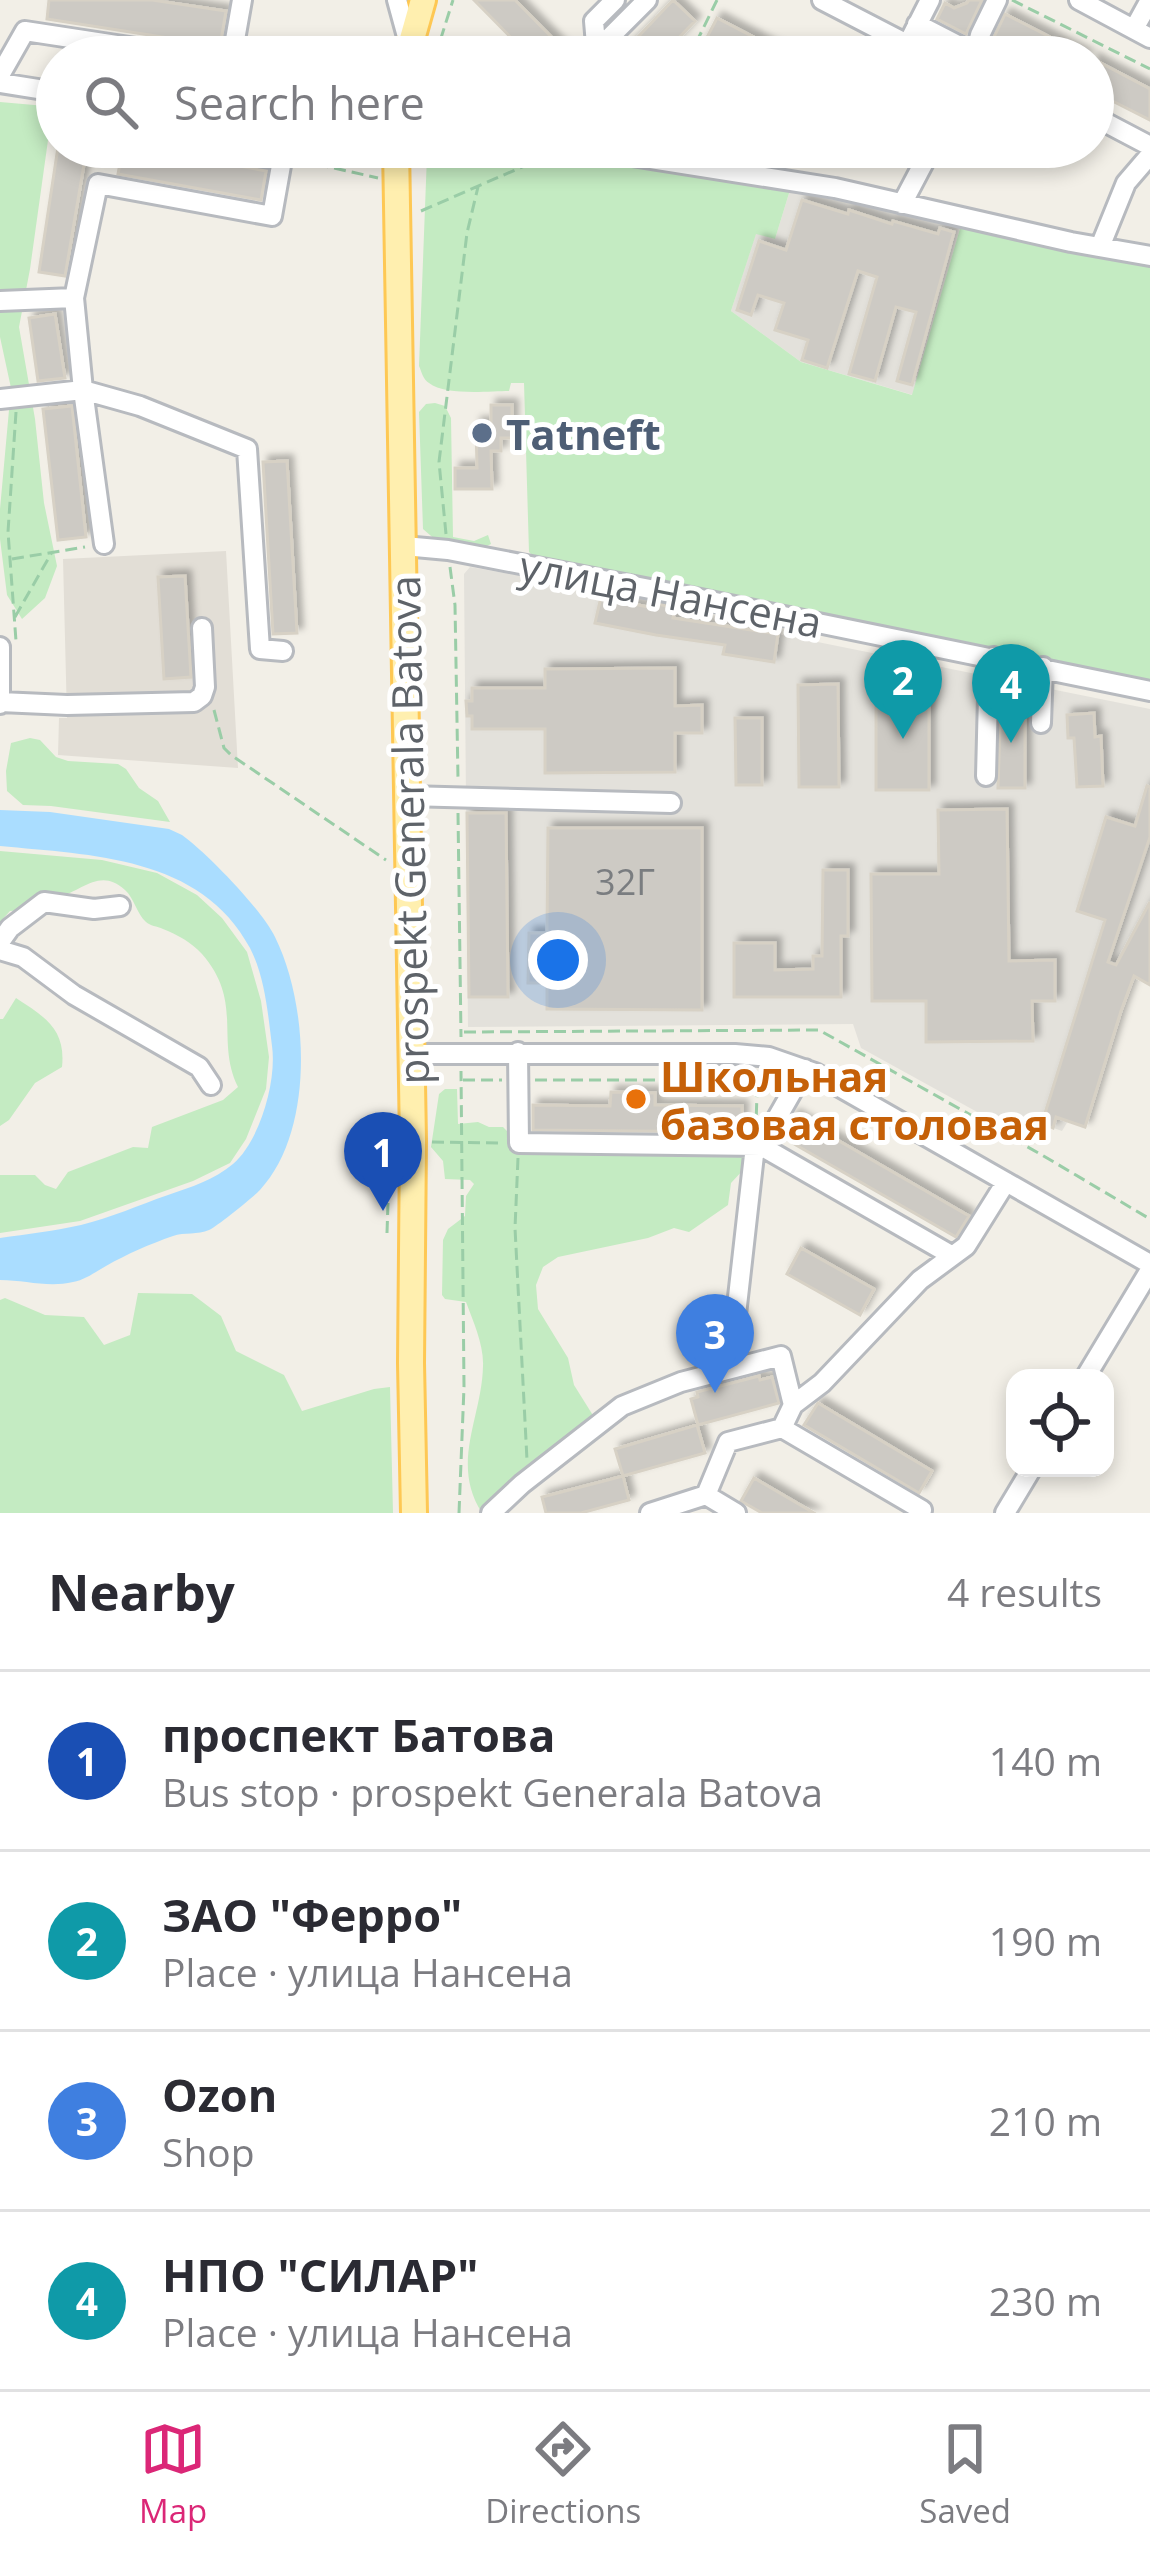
<!DOCTYPE html>
<meta charset="utf-8">
<style>
body{margin:0;font-family:"Open Sans",sans-serif;background:#f2f2f3;color:#2b2b33}
.controls{position:absolute;right:36px;bottom:36px;display:grid;overflow:hidden;border-radius:24px;box-shadow:0 6px 18px #0003}
.controls button{width:108px;height:108px;display:grid;place-items:center;padding:0;border:0;border-bottom:3px solid #e1e1e2;background:#fff;color:#2b2b33;font:60px sans-serif}
.you{position:absolute;left:558px;top:960px;width:42px;height:42px;margin:-30px;border:9px solid #fff;border-radius:50%;background:#1a73e8;box-shadow:0 0 0 18px #1a73e833}
.badge{display:grid;place-items:center;width:78px;height:78px;border-radius:50%;background:#db2777;color:#fff;font-size:39px;font-weight:700}
.pin{position:absolute;translate:-50% -99px;filter:drop-shadow(0 3px 6px #0008)}
.pin::after{content:'';position:absolute;top:63px;width:42px;height:36px;background:inherit;clip-path:polygon(0 0,100% 0,50% 100%)}
.list{margin:0;padding:0;list-style:none}
h2{display:flex;justify-content:space-between;align-items:center;height:156px;margin:0;padding:0 48px;font-size:51px}
h2 small{font-size:39px;font-weight:400;color:#7c7c81}
.list li{display:grid;grid-template-columns:78px 1fr auto;gap:36px;align-items:center;box-sizing:border-box;height:180px;padding:0 48px;border-top:3px solid #e1e1e2}
.list b{display:block;font-size:45px;white-space:nowrap}
.list p{margin:0;font-size:39px;white-space:nowrap;color:#7c7c81}
.list em{font-size:39px;font-style:normal;color:#7c7c81}
.icon{flex:none;width:66px;height:66px;fill:none;stroke:currentColor;stroke-width:2;stroke-linecap:round;stroke-linejoin:round}
.map{position:relative;flex:none;width:1150px;height:1513px;overflow:hidden}
.search{position:absolute;background:#fff;box-shadow:0 6px 18px #0003;left:36px;right:36px;top:36px;height:132px;display:flex;align-items:center;gap:30px;box-sizing:border-box;padding:0 42px;border-radius:66px;color:#7c7c81;font-size:45px}
.sheet{height:876px;background:#fff}
nav{display:flex;justify-content:space-around;align-items:center;box-sizing:border-box;height:168px;border-top:3px solid #e1e1e2;background:#fff;font-size:33px;color:#7c7c81}
nav a{display:grid;justify-items:center;gap:6px}
nav .on{color:#db2777}
.map>svg:first-child{display:block}
.industrial{fill:#e3e1db}
.education{fill:#e2ded6}
.green{fill:#c4ebc2}
.water{fill:#adf}
.building{fill:#cdcac4;stroke:#d7d1c5;stroke-width:3;filter:url(#shadow)}
.lines{fill:none;stroke-linecap:round;stroke-linejoin:round}
.minor-casing{stroke:#b7babf;stroke-width:24}
.major-casing{stroke:#fec854;stroke-width:30}
.path{stroke:#9acda7;stroke-width:3;stroke-dasharray:12 6;stroke-linecap:butt}
.minor{stroke:#fff;stroke-width:18}
.major{stroke:#ffefaf;stroke-width:24}
.service-dot{fill:#5c6f8a;stroke:#fff;stroke-width:4.5}
.food-dot{fill:#e8710a;stroke:#fff;stroke-width:4.5}
.labels{text-anchor:middle;dominant-baseline:central;stroke-width:10;stroke-linejoin:round;paint-order:stroke}
.number-label{font-size:36px;fill:#7a7d80}
.service-label{font-size:42px;font-weight:bold;fill:#4e5e75;stroke:#fff;text-anchor:start}
.street-label{font-size:42px;fill:#5e6369;stroke:#fff}
.food-label{font-size:42px;font-weight:bold;fill:#c56008;stroke:#fff;text-anchor:start}
</style>
<div class="map">
<svg width="1150" height="1513" viewBox="0 0 1150 1513">
<defs>
<filter id="shadow"><feDropShadow dx="5.5" dy="-5.5" stdDeviation="3" flood-color="#0004"/></filter>
</defs>
<rect width="100%" height="100%" fill="#f2efe7"/>
<!-- industrial -->
<path class="industrial" d="M 790,190 L 961,225 L 913,395 L 801,362 L 731,311 L 756,233 L 775,239 Z
M 470,567 L 586,587 L 586,595 L 656,609 L 659,601 L 676,604 L 674,618 L 778,634 L 1150,709 L 1150,937 L 1121,1011 L 1085,1127 L 1068,1121 L 1062,1131 L 1042,1124 L 1035,1144 L 861,1048 L 853,1024 L 468,1027 L 464,574 Z"/>
<!-- education -->
<path class="education" d="M 226,551 L 238,768 L 58,755 L 59,718 L 67,718 L 63,559 Z"/>
<!-- green -->
<path class="green" d="M 0,102 L 57,107 L 57,132 L 49,133 L 30,269 L 19,327 L 35,419 L 44,503 L 57,566 L 45,598 L 22,619 L 7,595 L 0,539 L 0,509 L 11,388 L 0,337 Z
M 433,147 L 523,147 L 790,190 L 775,239 L 756,234 L 731,311 L 801,362 L 912,395 L 961,225 L 1150,262 L 1150,684 L 536,559 L 529,552 L 524,383 L 511,383 L 509,391 C 489,391 445,396 429,383 C 423,379 422,373 419,366 L 427,155 Z
M 435,403 L 445,406 L 451,418 L 453,537 L 474,541 L 488,535 L 491,544 L 487,546 L 438,542 L 423,529 L 419,412 L 426,404 Z
M 30,738 L 40,740 L 56,757 L 68,761 L 118,764 L 126,769 L 139,788 L 158,801 L 170,822 L 51,806 L 23,805 L 7,791 L 6,771 L 11,743 Z
M 0,851 L 102,860 L 157,873 L 197,895 L 222,918 L 247,952 L 261,1001 L 269,1057 L 266,1089 L 246,1139 L 230,1163 L 193,1181 L 80,1221 L 0,1233 L 0,1175 L 35,1175 L 45,1185 L 56,1189 L 68,1172 L 133,1147 L 148,1148 L 152,1127 L 223,1100 L 238,1087 C 215,1040 244,1002 202,954 C 191,942 178,935 163,929 C 157,926 150,926 146,922 C 137,914 134,898 125,890 C 100,867 83,891 58,897 L 52,909 L 10,911 L 0,922 Z
M 16,998 C 45,1017 66,1029 62,1067 L 35,1083 L 9,1120 L 0,1126 L 0,1019 L 3,1019 Z
M 445,1089 L 457,1089 L 458,1124 L 478,1122 L 489,1127 L 503,1127 L 510,1134 L 509,1139 L 746,1142 L 744,1169 L 731,1183 L 728,1205 L 689,1232 L 674,1228 L 648,1238 L 558,1257 L 543,1267 L 536,1285 L 538,1309 L 568,1358 L 574,1385 L 594,1417 L 517,1479 L 482,1513 C 450,1463 482,1418 483,1366 C 484,1345 473,1321 466,1302 L 445,1299 L 442,1295 L 443,1240 L 448,1229 L 465,1216 L 466,1196 L 474,1184 L 470,1180 L 445,1179 L 443,1161 L 431,1147 L 439,1094 Z
M 138,1293 L 192,1294 L 221,1316 L 236,1351 L 284,1375 L 302,1411 L 374,1389 L 390,1387 L 393,1513 L 0,1513 L 0,1300 L 5,1298 L 45,1315 L 84,1317 L 104,1345 L 130,1335 Z"/>
<!-- water -->
<path class="water" d="M 0,810 L 50,812 L 169,829 L 182,835 C 207,853 262,910 275,937 C 309,1005 315,1131 260,1190 C 252,1198 218,1226 209,1230 C 198,1235 184,1232 173,1236 C 150,1244 127,1254 106,1266 C 95,1272 85,1280 73,1282 C 48,1288 25,1280 0,1280 L 0,1238 C 27,1234 55,1231 81,1225 C 110,1218 139,1205 168,1195 C 191,1187 214,1180 233,1164 C 260,1141 277,1080 272,1046 C 268,1014 265,977 250,948 C 201,856 91,855 0,846 Z"/>
<!-- building -->
<path class="building" d="M 49,0 L 152,0 L 226,11 L 220,46 L 47,19 Z
M 474,0 L 515,0 L 571,57 L 530,57 Z
M 673,0 L 695,21 L 660,57 L 619,57 Z
M 969,0 L 982,0 L 966,34 L 937,19 L 945,3 L 954,8 L 967,3 Z
M 1005,14 L 1089,57 L 1028,57 L 993,39 Z
M 717,18 L 792,57 L 731,57 L 704,43 Z
M 1093,59 L 1150,89 L 1150,120 L 1093,91 Z
M 58,147 L 87,147 L 65,276 L 39,272 Z
M 123,147 L 137,147 L 266,171 L 261,200 L 118,174 Z
M 802,200 L 848,214 L 849,210 L 892,224 L 893,221 L 938,234 L 940,228 L 954,232 L 912,385 L 897,381 L 916,312 L 896,307 L 875,381 L 849,374 L 877,277 L 858,271 L 827,368 L 802,360 L 808,340 L 775,330 L 784,303 L 758,295 L 751,315 L 737,310 L 759,241 L 786,250 Z
M 55,314 L 65,378 L 38,381 L 29,318 Z
M 491,405 L 512,405 L 512,438 L 501,438 L 501,451 L 491,451 L 492,489 L 455,489 L 455,468 L 477,468 L 476,423 L 491,423 Z
M 72,406 L 86,537 L 58,540 L 43,409 Z
M 287,461 L 297,633 L 273,634 L 263,462 Z
M 185,576 L 191,677 L 164,679 L 158,577 Z
M 601,597 L 657,609 L 658,604 L 675,608 L 673,618 L 778,634 L 774,662 L 723,654 L 725,645 L 656,635 L 595,623 Z
M 675,668 L 675,706 L 702,705 L 702,733 L 675,733 L 675,772 L 545,773 L 545,729 L 472,729 L 472,716 L 467,716 L 466,701 L 472,701 L 472,688 L 545,688 L 545,669 Z
M 838,684 L 839,787 L 799,787 L 798,685 Z
M 929,687 L 929,790 L 876,790 L 876,688 Z
M 1001,697 L 1025,697 L 1025,788 L 998,788 Z
M 1094,713 L 1095,737 L 1101,736 L 1103,786 L 1077,787 L 1074,738 L 1068,738 L 1067,715 Z
M 735,718 L 762,718 L 762,785 L 736,785 Z
M 1147,786 L 1150,787 L 1150,837 L 1108,962 L 1116,965 L 1150,902 L 1150,985 L 1134,976 L 1121,1011 L 1085,1127 L 1056,1117 L 1053,1128 L 1042,1123 L 1105,920 L 1077,911 L 1106,817 L 1135,826 Z
M 1007,809 L 1009,961 L 1055,960 L 1055,1001 L 1032,1001 L 1033,1041 L 926,1042 L 926,1001 L 872,1001 L 871,874 L 939,874 L 938,810 Z
M 467,813 L 506,813 L 508,997 L 469,997 Z
M 548,828 L 702,828 L 702,1010 L 547,1009 L 547,983 L 528,983 L 529,933 L 547,933 Z
M 823,870 L 848,870 L 848,936 L 841,936 L 841,997 L 734,997 L 734,943 L 775,943 L 775,970 L 813,969 L 813,956 L 822,956 Z
M 611,1092 L 655,1093 L 655,1105 L 742,1106 L 742,1132 L 533,1130 L 533,1105 L 610,1106 Z
M 794,1115 L 969,1216 L 956,1237 L 782,1137 Z
M 801,1248 L 874,1289 L 860,1315 L 787,1274 Z
M 759,1376 L 760,1380 L 772,1377 L 779,1403 L 698,1425 L 691,1399 L 698,1397 L 697,1392 Z
M 818,1403 L 932,1471 L 919,1493 L 804,1425 Z
M 697,1425 L 705,1453 L 623,1476 L 615,1449 Z
M 623,1476 L 629,1500 L 581,1513 L 546,1513 L 542,1497 Z
M 754,1478 L 814,1513 L 762,1513 L 741,1501 Z"/>
<g class="lines">
<!-- minor casing -->
<g class="minor-casing">
<path id="minor" d="M 397,0 L 409,44
M 822,0 L 907,44
M 1079,0 L 1150,38
M 917,24 L 981,57
M 1134,29 L 1150,0
M 597,50 L 647,0
M 232,57 L 242,0
M 597,57 L 594,21 L 615,0
M 688,57 L 693,57
M 901,57 L 930,0
M 974,57 L 980,35 L 997,0
M 0,75 L 25,31 L 195,57
M 0,83 L 57,92
M 1093,116 L 1150,146
M 203,147 L 282,160 L 289,147
M 575,147 L 835,188 L 1071,242 L 1150,256
M 902,204 L 932,147
M 1100,247 L 1126,183 L 1150,155
M 74,298 L 83,390 L 104,544
M 0,301 L 74,298 L 98,184 L 272,216 L 282,160
M 0,399 L 83,390 L 140,406 L 247,449 L 260,649 L 283,651
M 404,546 L 448,550 L 681,595 L 1150,691
M 0,647 L 0,704
M 0,702 L 67,705 L 194,702 L 202,696 L 205,687 L 202,628
M 1041,723 L 1043,667
M 986,776 L 988,696 L 993,657
M 407,796 L 671,803
M 0,942 L 10,928 L 44,902 L 94,909 L 120,906
M 0,950 L 23,957 L 74,995 L 199,1067 L 211,1085
M 518,1052 L 519,1143 L 761,1146
M 411,1054 L 735,1054 L 769,1057 L 815,1073 L 1150,1264
M 805,1069 L 761,1146 L 951,1255
M 730,1368 L 755,1146
M 1085,1378 L 1150,1270
M 793,1405 L 822,1383 L 920,1280 L 966,1246 L 1006,1182
M 782,1428 L 922,1510
M 491,1513 L 522,1484 L 622,1406 L 681,1382 L 781,1356 L 793,1405 L 782,1428 L 728,1442 L 706,1495
M 650,1513 L 706,1495 L 736,1513
M 1005,1513 L 1032,1468"/>
</g>
<!-- major casing -->
<g class="major-casing">
<path id="major" d="M 407,57 L 423,0
M 396,147 L 413,1141 L 411,1363 L 414,1513"/>
</g>
<!-- path -->
<path class="path" d="M 1012,0 L 1150,69
M 696,43 L 717,0
M 435,57 L 453,0
M 299,160 L 378,178
M 421,211 L 561,150
M 16,412 L 8,532 L 16,641
M 446,534 L 439,462 L 467,233 L 478,187
M 12,559 L 85,547
M 450,567 L 455,605 L 458,779
M 15,617 L 52,552
M 214,710 L 224,748 L 231,755 L 386,860
M 458,813 L 461,1037
M 464,1032 L 819,1030 L 1042,1155 L 1150,1219
M 463,1080 L 502,1080
M 535,1080 L 724,1080 L 757,1094 L 756,1124
M 432,1142 L 501,1143
M 518,1158 L 515,1228 L 527,1460
M 387,1233 L 390,1142 L 393,1142
M 459,1513 L 464,1387 L 461,1071"/>
<!-- minor -->
<use href="#minor" class="minor"/>
<!-- major -->
<use href="#major" class="major"/>
</g>
<!-- markers -->
<circle class="service-dot" cx="482" cy="433" r="12"/>
<circle class="food-dot" cx="636" cy="1099" r="12"/>
<g class="labels">
<!-- number labels -->
<g class="number-label">
<text x="625" y="881">32Г</text>
</g>
<!-- service labels -->
<g class="service-label">
<text x="506" y="433">Tatneft</text>
</g>
<!-- street labels -->
<g class="street-label">
<text transform="translate(671 593) rotate(11)">улица Нансена</text>
<text transform="translate(408 830) rotate(-91)">prospekt Generala Batova</text>
</g>
<!-- food labels -->
<g class="food-label">
<text x="660" y="1075">Школьная<tspan x="660" dy="48">базовая столовая</tspan></text>
</g>
</g>
</svg>
<div class="controls">
<button><svg class="icon" aria-label="locate" viewBox="0 0 24 24"><circle cx="12" cy="12" r="6"/><path d="M12 2v4M12 18v4M2 12h4M18 12h4"/></svg></button>
</div>
<div class="you"></div>
<div class="pin badge" style="left:383px;top:1211px;background:#1a4fb4">1</div>
<div class="pin badge" style="left:903px;top:739px;background:#0f9aa8">2</div>
<div class="pin badge" style="left:715px;top:1393px;background:#3f7fe0">3</div>
<div class="pin badge" style="left:1011px;top:743px;background:#0f9aa8">4</div>
<div class="search"><svg class="icon" aria-label="search" viewBox="0 0 24 24"><circle cx="10" cy="10" r="6"/><path d="M15 15l6 6"/></svg>Search here</div>
</div>
<section class="sheet">
<h2>Nearby<small>4 results</small></h2>
<ul class="list">
<li><span class="badge" style="background:#1a4fb4">1</span><div><b>проспект Батова</b><p>Bus stop · prospekt Generala Batova</p></div><em>140 m</em></li>
<li><span class="badge" style="background:#0f9aa8">2</span><div><b>ЗАО &quot;Ферро&quot;</b><p>Place · улица Нансена</p></div><em>190 m</em></li>
<li><span class="badge" style="background:#3f7fe0">3</span><div><b>Ozon</b><p>Shop</p></div><em>210 m</em></li>
<li><span class="badge" style="background:#0f9aa8">4</span><div><b>НПО &quot;СИЛАР&quot;</b><p>Place · улица Нансена</p></div><em>230 m</em></li>
</ul>
</section>
<nav>
<a class="on"><svg class="icon" aria-label="map" viewBox="0 0 24 24"><path d="M3 6l6-2 6 2 6-2v14l-6 2-6-2-6 2zM9 4v14M15 6v14"/></svg>Map</a>
<a><svg class="icon" aria-label="directions" viewBox="0 0 24 24"><path d="M12 3l9 9-9 9-9-9zM9 14v-3h6M13 9l2 2-2 2"/></svg>Directions</a>
<a><svg class="icon" aria-label="saved" viewBox="0 0 24 24"><path d="M7 4h10v16l-5-4-5 4z"/></svg>Saved</a>
</nav>
